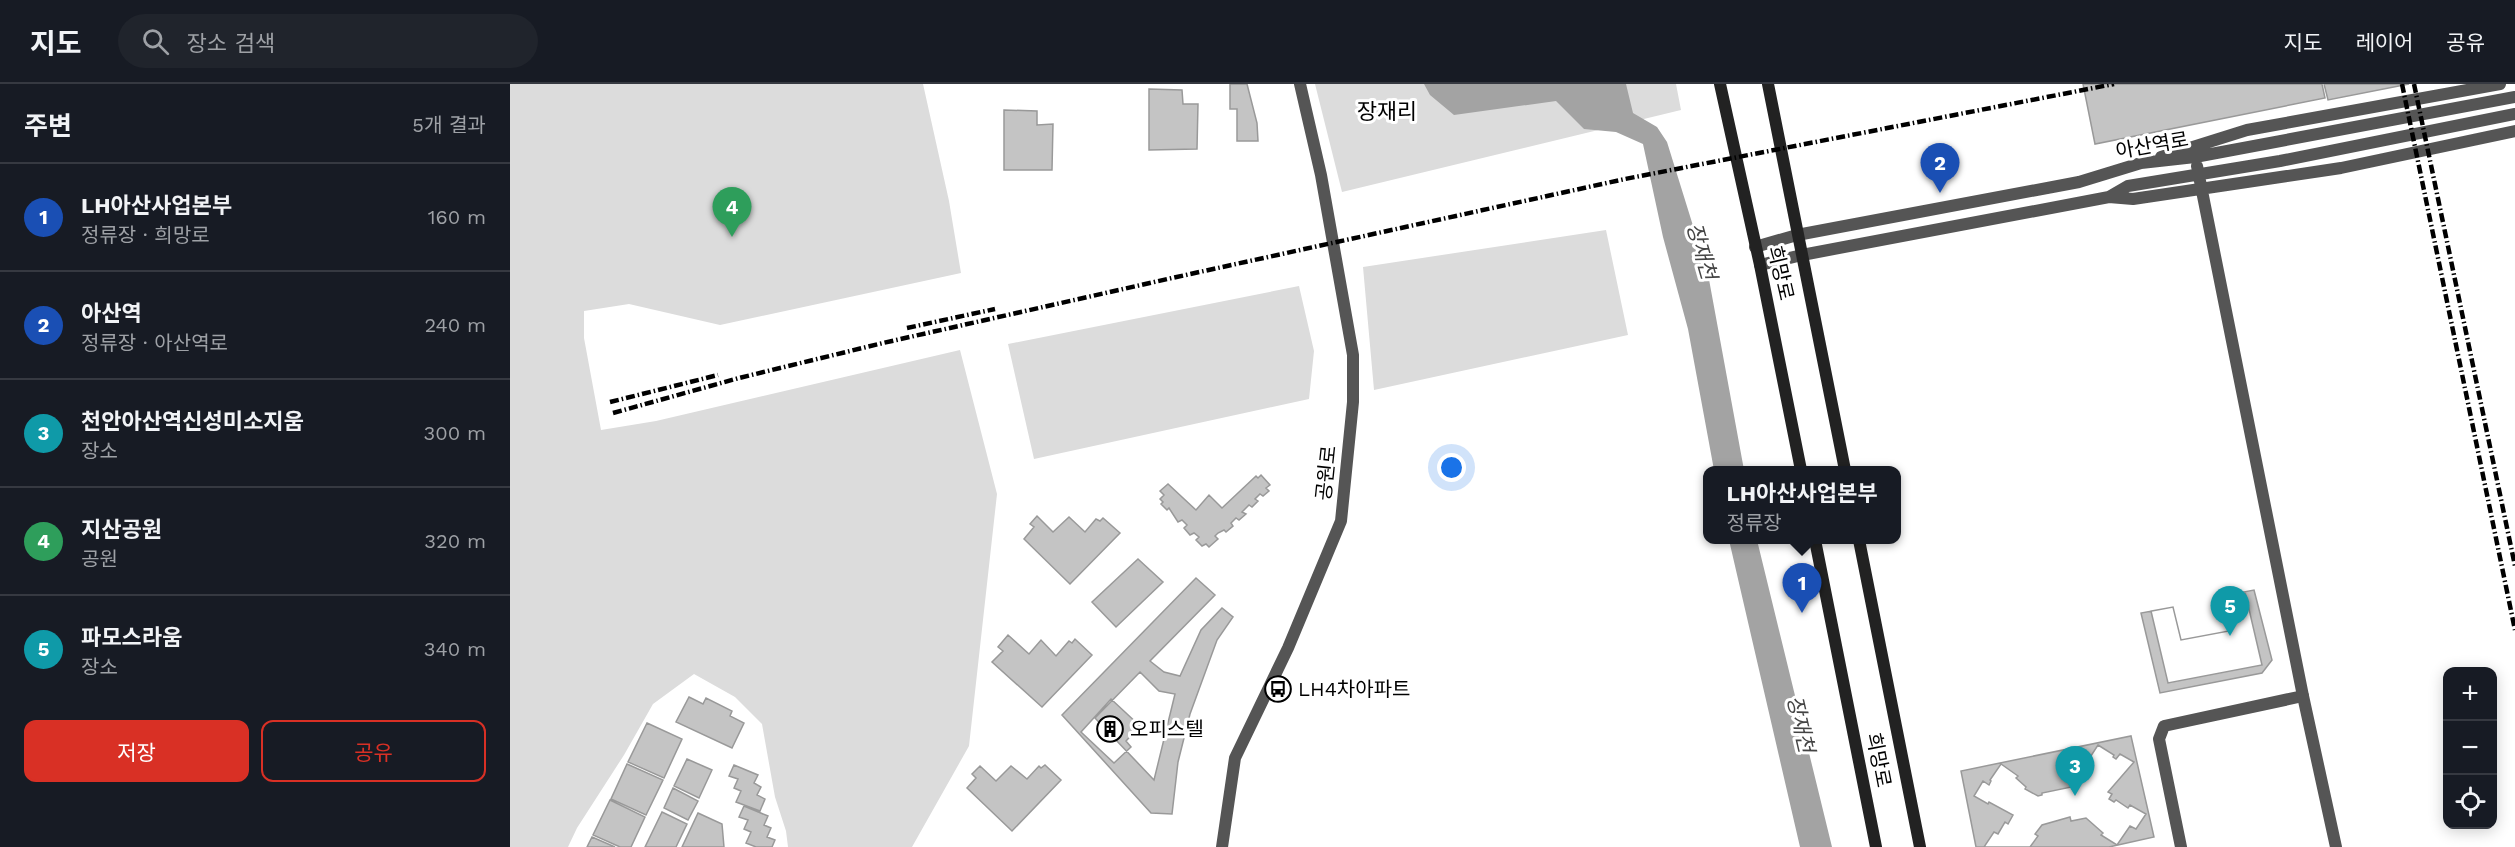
<!DOCTYPE html>
<html lang="ko">
<meta charset="utf-8">
<style>
body{margin:0;font-family:"Work Sans","Noto Sans KR",sans-serif;background:#20242c;color:#f1f3f6}
.controls{position:absolute;right:18px;bottom:18px;display:grid;overflow:hidden;border-radius:12px;box-shadow:0 3px 15px #0003}
.controls button{width:54px;height:54px;display:grid;place-items:center;padding:0;border:0;border-bottom:2px solid #363941;background:#171b24;color:#f1f3f6;font:30px sans-serif}
.you{position:absolute;left:942px;top:384px;width:21px;height:21px;margin:-15px;border:4px solid #fff;border-radius:50%;background:#1a73e8;box-shadow:0 0 0 9px #1a73e833}
.badge{display:grid;place-items:center;width:39px;height:39px;border-radius:50%;background:#d93025;color:#fff;font-size:20px;font-weight:700}
.pin{position:absolute;translate:-50% -50px;filter:drop-shadow(0 2px 3px #0008)}
.pin::after{content:'';position:absolute;top:32px;width:21px;height:18px;background:inherit;clip-path:polygon(0 0,100% 0,50% 100%)}
.popup{position:absolute;left:1193px;top:382px;width:198px;height:78px;box-sizing:border-box;display:grid;place-content:center;border-radius:12px;background:#171b24;filter:drop-shadow(0 2px 4px #0005);font-size:20px;white-space:nowrap;color:#9ea1a6}
.popup b{font-size:22px;color:#f1f3f6}
.popup::after{content:'';position:absolute;left:50%;top:100%;margin-left:-12px;border:12px solid transparent;border-top-color:#171b24}
.list{margin:0;padding:0;list-style:none}
h2{display:flex;justify-content:space-between;align-items:center;height:78px;margin:0;padding:0 24px;font-size:26px}
h2 small{font-size:20px;font-weight:400;color:#9ea1a6}
.list li{display:grid;grid-template-columns:39px 1fr auto;gap:18px;align-items:center;box-sizing:border-box;height:108px;padding:0 24px;border-top:2px solid #363941}
.list b{display:block;font-size:22px;white-space:nowrap}
.list p{margin:0;font-size:20px;white-space:nowrap;color:#9ea1a6}
.list em{font-size:20px;font-style:normal;color:#9ea1a6}
.actions{display:flex;gap:12px;padding:18px 24px}
.actions a{flex:1;padding:14px 0;border:2px solid #d93025;border-radius:12px;text-align:center;font-size:21px;color:#d93025}
.actions .main{background:#d93025;color:#fff}
.icon{flex:none;width:33px;height:33px;fill:none;stroke:currentColor;stroke-width:2;stroke-linecap:round;stroke-linejoin:round}
.map{position:relative;flex:none;width:2005px;height:763px;overflow:hidden}
header{display:flex;align-items:center;gap:36px;box-sizing:border-box;height:84px;padding:0 30px;background:#171b24;border-bottom:2px solid #363941}
header strong{font-size:28px}
nav{display:flex;gap:33px;margin-inline-start:auto;font-size:21px}
.search{width:420px;height:54px;background:#20242c;display:flex;align-items:center;gap:15px;box-sizing:border-box;padding:0 21px;border-radius:33px;color:#9ea1a6;font-size:22px}
main{display:flex}
aside{flex:1;background:#171b24}
.map>svg:first-child{display:block}
.green{fill:#dcdcdc}
.water{fill:#a3a3a3}
.building{fill:#c4c4c4;stroke:#999;stroke-width:1.5;fill-rule:evenodd}
.lines{fill:none;stroke-linecap:round;stroke-linejoin:round}
.minor{stroke:#555;stroke-width:12}
.tertiary{stroke:#555;stroke-width:12}
.secondary{stroke:#222;stroke-width:12}
.rail{stroke:#000;stroke-width:4.5;stroke-dasharray:9 3 1.5 3;stroke-linecap:butt}
.labels{text-anchor:middle;dominant-baseline:central;stroke-width:6;stroke-linejoin:round;paint-order:stroke}
.street-label{font-size:20px;fill:#000;stroke:#fff}
.poi-label{font-size:20px;fill:#000;stroke:#fff;text-anchor:start}
.water-label{font-size:21px;font-style:italic;fill:#444;stroke:#fff}
.quarter-label{font-size:22px;fill:#000;stroke:#fff}
</style>
<header>
<strong>지도</strong>
<div class="search"><svg class="icon" aria-label="search" viewBox="0 0 24 24"><circle cx="10" cy="10" r="6"/><path d="M15 15l6 6"/></svg>장소 검색</div>
<nav><a>지도</a><a>레이어</a><a>공유</a></nav>
</header>
<main>
<aside>
<h2>주변<small>5개 결과</small></h2>
<ul class="list">
<li><span class="badge" style="background:#1a4fb4">1</span><div><b>LH아산사업본부</b><p>정류장 · 희망로</p></div><em>160 m</em></li>
<li><span class="badge" style="background:#1a4fb4">2</span><div><b>아산역</b><p>정류장 · 아산역로</p></div><em>240 m</em></li>
<li><span class="badge" style="background:#0f9aa8">3</span><div><b>천안아산역신성미소지움</b><p>장소</p></div><em>300 m</em></li>
<li><span class="badge" style="background:#2e9e5b">4</span><div><b>지산공원</b><p>공원</p></div><em>320 m</em></li>
<li><span class="badge" style="background:#0f9aa8">5</span><div><b>파모스라움</b><p>장소</p></div><em>340 m</em></li>
</ul>
<div class="actions"><a class="main">저장</a><a>공유</a></div>
</aside>
<div class="map">
<svg width="2005" height="763" viewBox="0 0 2005 763">
<rect width="100%" height="100%" fill="#fff"/>
<!-- green -->
<path class="green" d="M 0,0 L 413,0 L 439,117 L 451,189 L 210,241 L 119,220 L 74,227 L 74,254 L 91,346 L 146,337 L 450,266 L 487,410 L 459,662 L 402,763 L 278,763 L 276,747 L 265,713 L 252,640 L 225,613 L 184,590 L 143,620 L 114,671 L 67,744 L 58,763 L 0,763 Z
M 805,0 L 1166,0 L 1171,26 L 832,108 Z
M 1096,146 L 1118,251 L 864,306 L 853,183 Z
M 789,202 L 804,267 L 799,315 L 524,375 L 498,260 Z"/>
<!-- water -->
<path class="water" d="M 914,0 L 1116,0 L 1123,29 L 1147,43 L 1157,58 L 1198,190 L 1234,386 L 1204,386 L 1178,245 L 1153,153 L 1133,60 L 1106,48 L 1074,45 L 1046,17 L 944,31 L 920,11 Z
M 1219,456 L 1247,456 L 1322,763 L 1290,763 Z"/>
<!-- building -->
<path class="building" d="M 720,0 L 737,0 L 747,39 L 748,57 L 727,57 L 727,25 L 720,25 Z
M 1573,0 L 1812,0 L 1815,14 L 1585,60 Z
M 1814,0 L 1899,0 L 1818,16 Z
M 639,5 L 672,6 L 673,20 L 688,20 L 687,65 L 639,66 Z
M 494,26 L 527,27 L 527,41 L 543,40 L 542,86 L 494,86 Z
M 751,391 L 760,401 L 756,404 L 759,407 L 753,412 L 750,410 L 745,415 L 748,417 L 742,423 L 739,421 L 732,428 L 736,430 L 729,436 L 726,434 L 721,439 L 723,442 L 716,448 L 714,446 L 708,449 L 705,452 L 708,455 L 699,463 L 696,460 L 692,462 L 686,456 L 689,453 L 684,449 L 680,451 L 674,444 L 677,441 L 672,436 L 668,438 L 659,424 L 657,426 L 651,420 L 653,418 L 650,415 L 654,411 L 650,407 L 658,400 L 686,426 L 699,411 L 712,424 L 746,392 L 748,394 Z
M 527,432 L 543,448 L 559,433 L 575,448 L 586,435 L 590,437 L 593,434 L 610,449 L 560,500 L 514,455 L 524,443 L 520,440 Z
M 628,475 L 653,498 L 606,543 L 582,518 Z
M 686,494 L 705,511 L 640,577 L 654,588 L 670,592 L 691,546 L 712,524 L 723,533 L 707,556 L 680,630 L 668,678 L 662,730 L 641,729 L 552,631 ZM 630,588 L 649,607 L 665,610 L 644,696 L 585,634 Z
M 1744,506 L 1762,576 L 1752,589 L 1650,609 L 1631,529 L 1663,523 L 1671,556 L 1719,547 L 1712,512 Z
M 1735,508 L 1752,581 L 1658,599 L 1641,527 L 1663,523 L 1671,556 L 1719,547 L 1712,512 Z
M 498,551 L 519,570 L 531,556 L 546,572 L 559,557 L 562,559 L 565,555 L 582,571 L 532,623 L 482,578 L 493,567 L 488,563 Z
M 179,613 L 193,620 L 196,614 L 222,627 L 220,632 L 234,639 L 222,664 L 166,638 Z
M 601,615 L 630,642 L 616,657 L 621,663 L 604,679 L 571,648 Z
M 137,639 L 172,655 L 154,694 L 118,678 Z
M 1621,652 L 1644,753 L 1599,763 L 1466,763 L 1451,687 Z
M 1588,661 L 1604,671 L 1603,673 L 1606,675 L 1610,670 L 1624,678 L 1598,708 L 1602,710 L 1599,715 L 1604,718 L 1606,716 L 1618,724 L 1620,721 L 1636,730 L 1626,745 L 1620,742 L 1607,761 L 1591,751 L 1593,749 L 1576,734 L 1561,737 L 1560,733 L 1532,741 L 1525,750 L 1528,752 L 1520,763 L 1474,763 L 1484,748 L 1488,750 L 1495,738 L 1498,740 L 1503,731 L 1479,718 L 1478,720 L 1464,712 L 1473,697 L 1479,701 L 1481,697 L 1480,696 L 1491,680 L 1508,692 L 1506,694 L 1516,703 L 1515,705 L 1528,712 L 1532,711 L 1532,709 L 1561,703 L 1562,705 L 1566,704 L 1575,691 L 1573,690 L 1579,680 L 1577,678 Z
M 177,675 L 202,686 L 189,714 L 164,702 Z
M 117,680 L 153,696 L 136,731 L 101,715 Z
M 224,681 L 248,691 L 244,699 L 251,703 L 247,711 L 255,715 L 250,727 L 226,718 L 231,707 L 224,704 L 228,695 L 219,692 Z
M 535,681 L 551,696 L 502,747 L 457,704 L 466,694 L 462,690 L 470,682 L 486,697 L 501,682 L 517,695 L 529,682 L 531,684 Z
M 163,704 L 188,717 L 178,736 L 154,724 Z
M 100,716 L 135,733 L 121,763 L 110,763 L 83,751 Z
M 234,722 L 258,732 L 254,741 L 261,744 L 257,753 L 265,756 L 262,763 L 246,763 L 236,759 L 241,748 L 234,745 L 238,736 L 229,733 Z
M 152,728 L 177,740 L 166,763 L 135,763 Z
M 188,729 L 212,740 L 214,763 L 172,763 Z
M 82,753 L 105,763 L 77,763 Z"/>
<g class="lines">
<!-- minor -->
<path class="minor" d="M 1671,763 L 1649,655 L 1654,642 L 1793,612"/>
<!-- tertiary -->
<path class="tertiary" d="M 1651,73 L 1737,46 L 1990,0
M 1687,82 L 1793,612 L 1826,763
M 1599,113 L 1623,115 L 1831,84 L 2005,47
M 1245,163 L 1287,151 L 1569,98 L 1631,79 L 1685,73 L 2005,13
M 1250,181 L 1292,171 L 1599,113 L 1618,102 L 1770,77 L 2005,30
M 712,763 L 725,674 L 778,564 L 831,437 L 843,318 L 843,271 L 811,91 L 790,0"/>
<!-- secondary -->
<path class="secondary" d="M 1210,0 L 1250,181 L 1291,386
M 1258,0 L 1335,386
M 1305,456 L 1366,763
M 1349,456 L 1410,763"/>
<!-- rail -->
<path class="rail" d="M 1892,0 L 2005,546
M 1904,0 L 2005,482
M 397,244 L 485,225
M 100,318 L 208,291
M 103,329 L 229,294 L 373,259 L 662,194 L 1115,95 L 1604,0"/>
</g>
<!-- icons -->
<defs>
<g id="bus-ring" transform="scale(1.35)"><circle r="9.5" fill="#fff" stroke="#000" stroke-width="1.5"/><path d="M-5-6H5V4H4V6H2V4H-2V6H-4V4H-5ZM-3.5-4V0h7V-4ZM-3.5 1.2v1.5H-2V1.2ZM2 1.2v1.5H3.5V1.2Z" fill="#000"/></g>
<g id="building-ring" transform="scale(1.35)"><circle r="9.5" fill="#fff" stroke="#000" stroke-width="1.5"/><path d="M-4-6H4V6H1V3H-1V6H-4ZM-2.5-4.3h1.7v1.8h-1.7ZM.8-4.3h1.7v1.8H.8ZM-2.5-1h1.7V.8h-1.7ZM.8-1h1.7V.8H.8Z" fill="#000"/></g>
</defs>
<g fill-rule="evenodd">
<use href="#bus-ring" x="768" y="605"/>
<use href="#building-ring" x="600" y="645"/>
</g>
<g class="labels">
<!-- street labels -->
<g class="street-label">
<text transform="translate(1642 61) rotate(-10)">아산역로</text>
<text transform="translate(1271 189) rotate(77)">희망로</text>
<text transform="translate(816 389) rotate(-84)">공원로</text>
<text transform="translate(1369 676) rotate(79)">희망로</text>
</g>
<!-- poi labels -->
<g class="poi-label">
<text x="788" y="605">LH4차아파트</text>
<text x="620" y="645">오피스텔</text>
</g>
<!-- water labels -->
<g class="water-label">
<text transform="translate(1192 167) rotate(74)">장재천</text>
<text transform="translate(1291 640) rotate(77)">장재천</text>
</g>
<!-- quarter labels -->
<g class="quarter-label">
<text x="877" y="27">장재리</text>
</g>
</g>
</svg>
<div class="controls">
<button>+</button>
<button>−</button>
<button><svg class="icon" aria-label="locate" viewBox="0 0 24 24"><circle cx="12" cy="12" r="6"/><path d="M12 2v4M12 18v4M2 12h4M18 12h4"/></svg></button>
</div>
<div class="you"></div>
<div class="pin badge" style="left:1292px;top:529px;background:#1a4fb4">1</div>
<div class="popup"><b>LH아산사업본부</b>정류장</div>
<div class="pin badge" style="left:1430px;top:109px;background:#1a4fb4">2</div>
<div class="pin badge" style="left:1565px;top:712px;background:#0f9aa8">3</div>
<div class="pin badge" style="left:222px;top:153px;background:#2e9e5b">4</div>
<div class="pin badge" style="left:1720px;top:552px;background:#0f9aa8">5</div>
</div>
</main>
